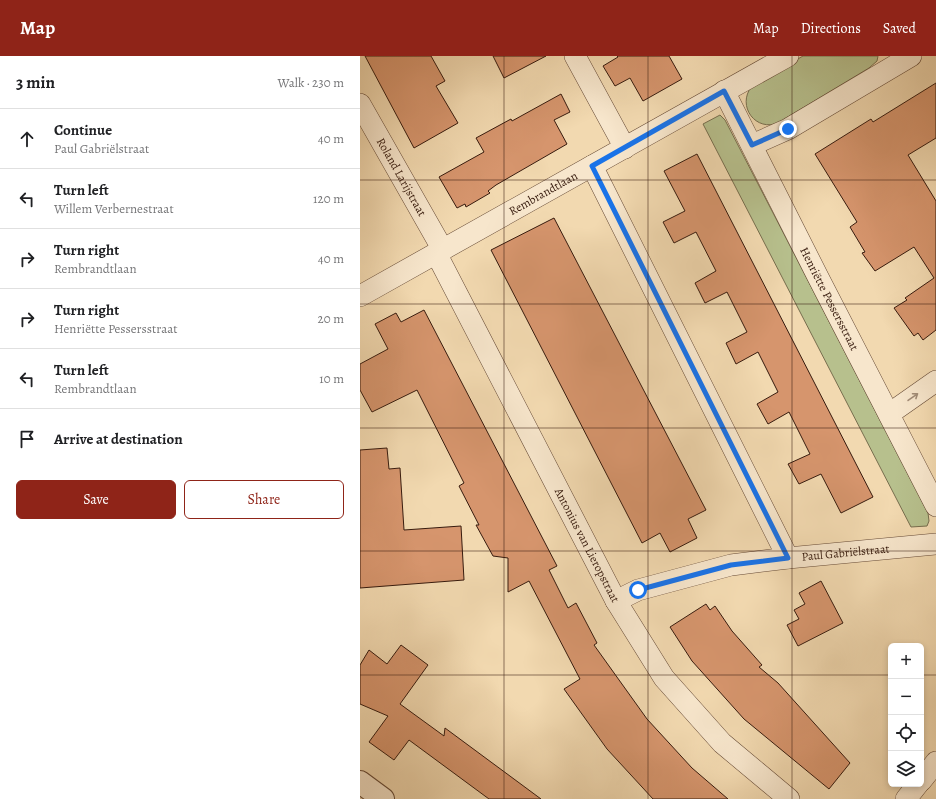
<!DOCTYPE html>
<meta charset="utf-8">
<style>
body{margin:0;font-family:Alegreya,serif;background:#f6f6f6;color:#202124}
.controls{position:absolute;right:12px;bottom:12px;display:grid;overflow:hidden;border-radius:6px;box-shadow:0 2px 6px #0003}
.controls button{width:36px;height:36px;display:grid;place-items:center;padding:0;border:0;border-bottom:1px solid #e0e0e0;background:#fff;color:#202124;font:20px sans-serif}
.stop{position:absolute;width:12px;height:12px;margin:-9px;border:3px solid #1a73e8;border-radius:50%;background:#fff}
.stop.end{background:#1a73e8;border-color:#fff;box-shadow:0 1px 4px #0008}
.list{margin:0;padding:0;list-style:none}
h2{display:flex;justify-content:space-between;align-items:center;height:52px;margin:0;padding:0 16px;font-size:17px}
h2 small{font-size:13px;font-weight:400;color:#757577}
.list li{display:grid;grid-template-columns:26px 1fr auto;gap:12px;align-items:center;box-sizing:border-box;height:60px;padding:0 16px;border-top:1px solid #e0e0e0}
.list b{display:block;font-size:15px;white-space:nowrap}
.list p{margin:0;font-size:13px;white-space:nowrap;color:#757577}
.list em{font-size:13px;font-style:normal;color:#757577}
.actions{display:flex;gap:8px;padding:12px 16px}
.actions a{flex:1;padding:9px 0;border:1px solid #8f2418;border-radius:6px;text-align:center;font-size:14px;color:#8f2418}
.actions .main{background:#8f2418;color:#fff}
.icon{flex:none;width:22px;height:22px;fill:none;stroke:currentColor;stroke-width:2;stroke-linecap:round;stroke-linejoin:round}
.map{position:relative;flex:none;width:576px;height:743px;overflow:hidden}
header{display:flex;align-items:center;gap:24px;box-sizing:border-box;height:56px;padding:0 20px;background:#8f2418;color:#fff}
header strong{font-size:19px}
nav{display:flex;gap:22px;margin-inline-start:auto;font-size:14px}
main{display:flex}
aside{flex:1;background:#fff}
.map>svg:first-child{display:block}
.green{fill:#b7c08d;stroke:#776e4e}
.building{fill:#d6956d;stroke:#371b0e}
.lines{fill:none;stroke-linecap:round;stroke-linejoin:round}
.minor-casing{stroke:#664a36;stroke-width:22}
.tertiary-casing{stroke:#664a36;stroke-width:24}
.minor{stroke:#f7e6cc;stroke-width:21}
.tertiary{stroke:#f7e6cc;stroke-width:22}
.oneway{stroke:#a18b76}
.route{stroke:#1a73e8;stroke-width:5}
.grid{fill:none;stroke:#371b0e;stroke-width:1;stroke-opacity:0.55}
.labels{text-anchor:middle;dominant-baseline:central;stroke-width:3;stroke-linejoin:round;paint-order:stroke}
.street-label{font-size:12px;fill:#371b0e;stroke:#f7e6cc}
</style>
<header>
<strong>Map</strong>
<nav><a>Map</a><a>Directions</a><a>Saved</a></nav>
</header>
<main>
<aside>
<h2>3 min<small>Walk · 230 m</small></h2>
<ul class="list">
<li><svg class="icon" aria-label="ahead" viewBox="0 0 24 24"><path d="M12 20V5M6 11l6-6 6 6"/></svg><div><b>Continue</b><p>Paul Gabriëlstraat</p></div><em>40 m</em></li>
<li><svg class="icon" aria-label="left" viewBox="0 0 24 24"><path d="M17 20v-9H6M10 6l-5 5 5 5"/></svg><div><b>Turn left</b><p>Willem Verbernestraat</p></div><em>120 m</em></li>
<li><svg class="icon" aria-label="right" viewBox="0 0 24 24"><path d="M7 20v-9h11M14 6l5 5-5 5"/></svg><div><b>Turn right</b><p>Rembrandtlaan</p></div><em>40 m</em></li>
<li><svg class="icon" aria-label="right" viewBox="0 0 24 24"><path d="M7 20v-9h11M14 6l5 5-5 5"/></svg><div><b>Turn right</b><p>Henriëtte Pessersstraat</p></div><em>20 m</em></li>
<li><svg class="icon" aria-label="left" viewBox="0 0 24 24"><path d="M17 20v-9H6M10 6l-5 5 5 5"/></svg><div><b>Turn left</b><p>Rembrandtlaan</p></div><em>10 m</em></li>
<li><svg class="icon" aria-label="arrive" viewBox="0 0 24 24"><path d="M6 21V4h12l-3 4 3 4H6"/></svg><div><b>Arrive at destination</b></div></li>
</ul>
<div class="actions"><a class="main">Save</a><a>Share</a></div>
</aside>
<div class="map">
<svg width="576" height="743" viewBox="0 0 576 743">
<rect width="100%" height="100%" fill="#f2d9b0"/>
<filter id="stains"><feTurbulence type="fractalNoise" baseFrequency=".005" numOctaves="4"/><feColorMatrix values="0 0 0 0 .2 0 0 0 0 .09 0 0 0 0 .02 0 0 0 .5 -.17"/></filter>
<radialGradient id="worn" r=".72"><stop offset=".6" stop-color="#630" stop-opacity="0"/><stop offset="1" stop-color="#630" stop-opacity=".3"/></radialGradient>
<!-- green -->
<path class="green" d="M 443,0 L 518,0 L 517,5 L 509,12 L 426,62 C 423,64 419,67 415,68 C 392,74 375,45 395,27 Z
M 360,59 L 365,64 L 568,457 L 569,465 L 567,470 L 551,471 L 343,68 Z"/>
<!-- building -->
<path class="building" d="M 5,0 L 71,0 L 85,25 L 76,30 L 98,67 L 54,92 Z
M 133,0 L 186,0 L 144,22 Z
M 257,0 L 309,0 L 322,23 L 283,45 L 270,22 L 255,30 L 243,10 L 258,1 Z
M 576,27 L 576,82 L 548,99 L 576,145 L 576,274 L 563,284 L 558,277 L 554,280 L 534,252 L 547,244 L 545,242 L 574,222 L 554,191 L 515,215 L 502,197 L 505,196 L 490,171 L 497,166 L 455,98 L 511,63 L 513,66 Z
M 201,38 L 210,56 L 194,64 L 207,88 L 136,129 L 128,135 L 130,137 L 106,151 L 105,148 L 97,152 L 79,121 L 124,96 L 116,82 L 151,63 L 152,65 Z
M 337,98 L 513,441 L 481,457 L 461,418 L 439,428 L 428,408 L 450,398 L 429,356 L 408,368 L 397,348 L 418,336 L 398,296 L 376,308 L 366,287 L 387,276 L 367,236 L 345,247 L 335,227 L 356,215 L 336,176 L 314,187 L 303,166 L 325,155 L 304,115 Z
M 194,162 L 346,454 L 328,463 L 337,482 L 310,496 L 300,477 L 282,487 L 131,194 Z
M 64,254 L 197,510 L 189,514 L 208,552 L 216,547 L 237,587 L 234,589 L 287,663 L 332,712 L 368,743 L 293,743 L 282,731 L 247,693 L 204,633 L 220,623 L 169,525 L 148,536 L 148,502 L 133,500 L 116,469 L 119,469 L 99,430 L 104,427 L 57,334 L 12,356 L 0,334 L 0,308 L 28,293 L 15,268 L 36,257 L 41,266 Z
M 27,392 L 29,413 L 40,412 L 44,474 L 101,470 L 104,524 L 0,532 L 0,394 Z
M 461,525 L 483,567 L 438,590 L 427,569 L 439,563 L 434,554 L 445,548 L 439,537 Z
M 346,548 L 350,554 L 355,550 L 372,575 L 402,609 L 399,611 L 418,627 L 490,707 L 469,733 L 384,663 L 332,605 L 310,571 Z
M 41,589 L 68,609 L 40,648 L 84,680 L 85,672 L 181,743 L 129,743 L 49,684 L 34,704 L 9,686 L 28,660 L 0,648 L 0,609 L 9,594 L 27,608 Z"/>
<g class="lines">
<!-- minor casing -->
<g class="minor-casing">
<g id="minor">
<path d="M 215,0 L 265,92"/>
<path id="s1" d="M 364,35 L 458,221 L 576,450"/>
<path id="s2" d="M 0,48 L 83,194"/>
<path d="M 392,89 L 428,73 L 551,0"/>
<path d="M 232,110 L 428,502"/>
<path id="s3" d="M 76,197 L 256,545 L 304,622 L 362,687 L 429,743"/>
<path id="s4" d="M 0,240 L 428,0"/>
<path d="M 529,358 L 576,325"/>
<path id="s5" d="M 256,545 L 278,534 L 371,509 L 428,502 L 576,488"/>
<path d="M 561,725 L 576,706"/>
<path d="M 546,743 L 558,728"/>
</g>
</g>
<!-- tertiary casing -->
<g class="tertiary-casing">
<path id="tertiary" d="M 0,726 L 23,743"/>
</g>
<!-- minor -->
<use href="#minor" class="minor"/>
<!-- tertiary -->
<use href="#tertiary" class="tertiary"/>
</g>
<!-- one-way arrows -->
<defs><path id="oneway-shaft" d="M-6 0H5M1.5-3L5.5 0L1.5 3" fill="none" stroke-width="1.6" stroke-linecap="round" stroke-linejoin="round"/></defs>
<use class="oneway" href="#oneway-shaft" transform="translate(553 341) rotate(-35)"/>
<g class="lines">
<!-- route -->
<path class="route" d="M 278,534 L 371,509 L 428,502 L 232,110 L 364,35 L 392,89 L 428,73"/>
</g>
<!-- grid -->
<path class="grid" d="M 144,0 L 144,743M 288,0 L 288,743M 432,0 L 432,743M 0,124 L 576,124M 0,248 L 576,248M 0,372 L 576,372M 0,495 L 576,495M 0,619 L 531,619M 561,619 L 576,619"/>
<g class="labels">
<!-- street labels -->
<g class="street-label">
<text stroke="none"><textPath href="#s2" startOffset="84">Roland Larijstraat</textPath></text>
<text stroke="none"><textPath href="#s4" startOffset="210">Rembrandtlaan</textPath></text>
<text stroke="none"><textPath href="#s1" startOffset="233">Henriëtte Pessersstraat</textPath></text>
<text stroke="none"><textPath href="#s3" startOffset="329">Antonius van Lieropstraat</textPath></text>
<text stroke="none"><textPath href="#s5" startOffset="236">Paul Gabriëlstraat</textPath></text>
</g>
</g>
<rect width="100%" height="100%" filter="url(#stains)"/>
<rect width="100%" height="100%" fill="url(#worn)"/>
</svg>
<div class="controls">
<button>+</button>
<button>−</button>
<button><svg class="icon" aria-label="locate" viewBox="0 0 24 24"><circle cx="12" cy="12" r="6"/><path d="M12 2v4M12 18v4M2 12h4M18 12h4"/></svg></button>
<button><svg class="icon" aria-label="layers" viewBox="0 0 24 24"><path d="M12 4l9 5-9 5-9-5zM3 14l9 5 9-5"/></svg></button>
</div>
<div class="stop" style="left:278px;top:534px"></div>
<div class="stop end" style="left:428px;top:73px"></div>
</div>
</main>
